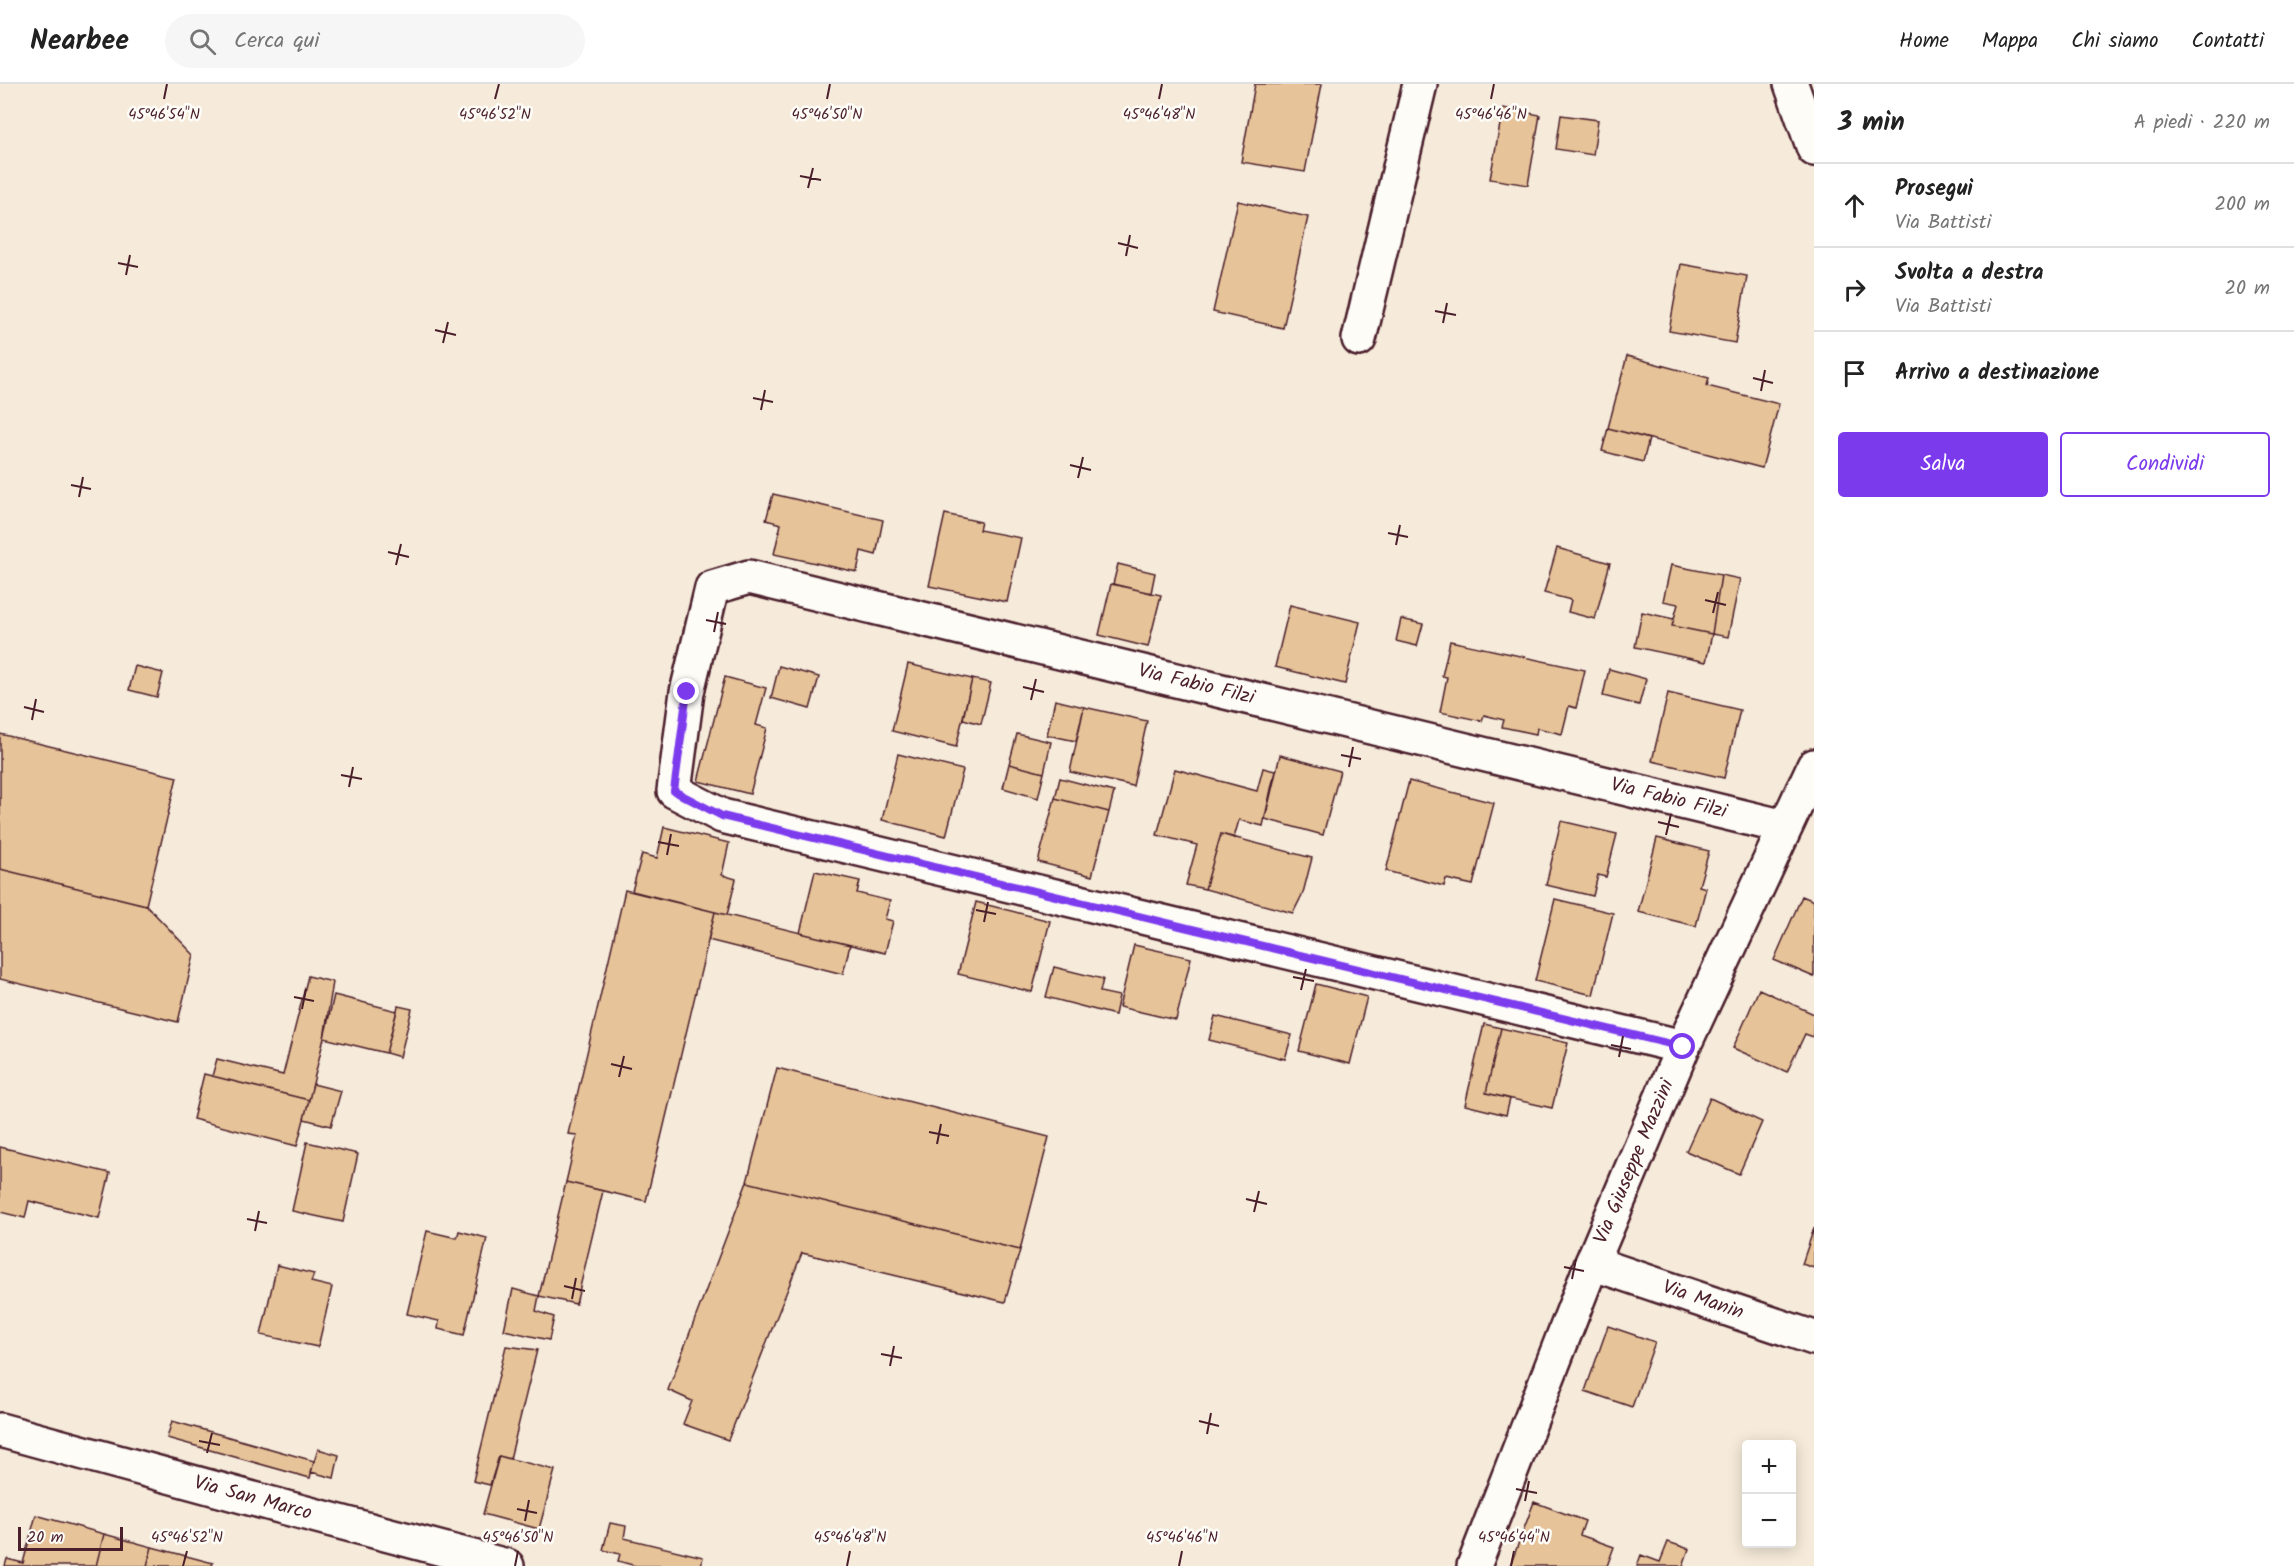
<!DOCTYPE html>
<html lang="it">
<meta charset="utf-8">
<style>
body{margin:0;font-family:Kalam,sans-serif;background:#f6f6f6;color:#222}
.controls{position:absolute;right:18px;bottom:18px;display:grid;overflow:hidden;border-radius:6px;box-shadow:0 3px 15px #0003}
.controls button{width:54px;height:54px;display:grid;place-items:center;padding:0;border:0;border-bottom:2px solid #e0e0e0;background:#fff;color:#222;font:30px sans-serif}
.scale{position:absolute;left:18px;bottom:15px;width:105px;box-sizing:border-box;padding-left:6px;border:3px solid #4a1f2b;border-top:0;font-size:16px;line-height:21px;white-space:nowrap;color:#4a1f2b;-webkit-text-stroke:4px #fdfcf7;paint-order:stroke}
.stop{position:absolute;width:18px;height:18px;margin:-14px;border:4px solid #7c3aed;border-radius:50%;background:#fff}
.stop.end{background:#7c3aed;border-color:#fff;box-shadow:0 2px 6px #0008}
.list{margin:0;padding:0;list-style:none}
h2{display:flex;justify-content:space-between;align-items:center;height:78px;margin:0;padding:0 24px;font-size:26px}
h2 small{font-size:20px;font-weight:400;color:#767676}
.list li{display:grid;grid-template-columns:39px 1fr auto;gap:18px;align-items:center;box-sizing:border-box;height:84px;padding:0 24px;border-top:2px solid #e0e0e0}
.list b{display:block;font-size:22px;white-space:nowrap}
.list p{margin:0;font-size:20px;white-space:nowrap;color:#767676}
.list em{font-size:20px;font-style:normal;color:#767676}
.actions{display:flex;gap:12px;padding:18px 24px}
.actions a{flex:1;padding:14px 0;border:2px solid #7c3aed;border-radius:6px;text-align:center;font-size:21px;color:#7c3aed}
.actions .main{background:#7c3aed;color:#fff}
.icon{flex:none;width:33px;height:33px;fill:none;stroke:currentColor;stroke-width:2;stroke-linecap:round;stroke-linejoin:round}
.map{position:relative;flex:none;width:1814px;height:1482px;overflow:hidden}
header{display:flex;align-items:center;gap:36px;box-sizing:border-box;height:84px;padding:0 30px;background:#fff;border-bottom:2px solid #e0e0e0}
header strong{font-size:28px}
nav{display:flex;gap:33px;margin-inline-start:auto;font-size:21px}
.search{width:420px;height:54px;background:#f6f6f6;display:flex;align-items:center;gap:15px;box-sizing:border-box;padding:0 21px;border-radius:33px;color:#767676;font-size:22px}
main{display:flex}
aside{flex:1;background:#fff}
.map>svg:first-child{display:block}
.building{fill:#e6c398;stroke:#4a1f2b;stroke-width:1.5}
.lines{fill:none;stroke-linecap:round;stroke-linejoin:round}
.minor-casing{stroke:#4a1f2b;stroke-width:38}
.minor{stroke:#fdfcf7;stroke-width:33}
.route{stroke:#7c3aed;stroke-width:8}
.ticks{fill:none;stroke:#4a1f2b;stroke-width:2}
.labels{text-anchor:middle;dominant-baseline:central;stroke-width:5;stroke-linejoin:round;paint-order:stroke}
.street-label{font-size:20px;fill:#4a1f2b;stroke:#fdfcf7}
.ticks-label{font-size:15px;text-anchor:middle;fill:#4a1f2b;stroke:#fdfcf7;stroke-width:5;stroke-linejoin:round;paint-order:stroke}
</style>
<header>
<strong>Nearbee</strong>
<div class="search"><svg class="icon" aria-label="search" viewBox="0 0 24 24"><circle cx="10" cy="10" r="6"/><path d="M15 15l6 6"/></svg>Cerca qui</div>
<nav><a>Home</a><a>Mappa</a><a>Chi siamo</a><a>Contatti</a></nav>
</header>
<main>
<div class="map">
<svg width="1814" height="1482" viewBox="0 0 1814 1482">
<rect width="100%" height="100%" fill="#f6ebda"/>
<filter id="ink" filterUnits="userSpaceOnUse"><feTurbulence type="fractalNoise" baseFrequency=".0167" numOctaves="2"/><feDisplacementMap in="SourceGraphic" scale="12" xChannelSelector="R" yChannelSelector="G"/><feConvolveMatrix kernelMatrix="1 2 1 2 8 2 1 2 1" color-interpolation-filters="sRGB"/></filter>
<g filter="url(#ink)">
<!-- building -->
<path class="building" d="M 1255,0 L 1322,0 L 1305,88 L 1241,78 Z
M 1503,24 L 1540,31 L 1528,101 L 1490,95 Z
M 1561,31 L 1598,36 L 1593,71 L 1556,65 Z
M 1238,117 L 1308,133 L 1283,244 L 1213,228 Z
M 1681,180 L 1747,192 L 1735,259 L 1669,247 Z
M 1627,272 L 1709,294 L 1707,302 L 1779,320 L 1762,384 L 1608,344 Z
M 1608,344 L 1649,355 L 1643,378 L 1602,367 Z
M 773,410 L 883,436 L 876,471 L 861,467 L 857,488 L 774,470 L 781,440 L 766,436 Z
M 945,430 L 981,438 L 979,446 L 1021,454 L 1007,518 L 929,502 Z
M 1557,464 L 1610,479 L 1595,535 L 1568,528 L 1571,516 L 1544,509 Z
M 1118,480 L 1155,489 L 1151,509 L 1113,500 Z
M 1671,481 L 1721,491 L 1712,550 L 1672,542 L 1678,520 L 1663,517 Z
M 1721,491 L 1740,495 L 1728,553 L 1712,550 Z
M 1111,500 L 1161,511 L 1148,563 L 1099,551 Z
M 1290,521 L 1360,538 L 1345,600 L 1275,583 Z
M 1642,528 L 1674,535 L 1672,542 L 1712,550 L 1706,578 L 1635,563 Z
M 1401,535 L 1423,540 L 1417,562 L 1396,557 Z
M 1450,557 L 1585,586 L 1576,624 L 1569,622 L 1562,650 L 1537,644 L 1536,650 L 1502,643 L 1504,636 L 1484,631 L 1482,637 L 1440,628 L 1447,593 L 1442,592 Z
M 908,580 L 972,595 L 956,663 L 892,647 Z
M 135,582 L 163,589 L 157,613 L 129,606 Z
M 779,582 L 819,593 L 810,625 L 771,614 Z
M 1609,585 L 1646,595 L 1639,621 L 1603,612 Z
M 725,593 L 766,604 L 756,641 L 767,644 L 750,710 L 698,697 Z
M 972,595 L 991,599 L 981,640 L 963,635 Z
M 1668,609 L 1740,626 L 1724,694 L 1652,677 Z
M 1055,616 L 1084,623 L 1076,657 L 1047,651 Z
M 1084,623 L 1147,637 L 1133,702 L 1070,688 Z
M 0,650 L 177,693 L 146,821 L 0,785 Z
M 1017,650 L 1051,658 L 1044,689 L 1009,680 Z
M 898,670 L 963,686 L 946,752 L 882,736 Z
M 1280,671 L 1340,687 L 1323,751 L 1265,735 Z
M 1009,680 L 1044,689 L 1038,714 L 1003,704 Z
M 1263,684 L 1275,687 L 1263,742 L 1239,736 L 1234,754 L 1221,750 L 1205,805 L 1186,801 L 1197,761 L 1157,751 L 1175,685 L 1257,707 Z
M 1060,694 L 1114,708 L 1109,728 L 1055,714 Z
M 1409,697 L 1494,719 L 1473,801 L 1446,795 L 1444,802 L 1386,787 Z
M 1055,714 L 1109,728 L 1092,792 L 1038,778 Z
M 1561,737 L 1617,750 L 1606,793 L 1598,791 L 1593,812 L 1546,801 Z
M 664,743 L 729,759 L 722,791 L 736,795 L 727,831 L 632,807 L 642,770 L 657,774 Z
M 1221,750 L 1312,774 L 1303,809 L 1293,829 L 1205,805 Z
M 1657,754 L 1709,767 L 1699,802 L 1706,804 L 1696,842 L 1638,828 Z
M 0,785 L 146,821 L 194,871 L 178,938 L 0,895 Z
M 815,787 L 860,797 L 857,809 L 890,817 L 885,835 L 893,837 L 885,869 L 800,849 Z
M 625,806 L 715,828 L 646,1117 L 566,1098 L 577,1051 L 568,1050 Z
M 1802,812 L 1814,817 L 1814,893 L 1774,876 Z
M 1555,815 L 1613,829 L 1593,911 L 1535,897 Z
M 976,818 L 1050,837 L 1032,908 L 958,890 Z
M 715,828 L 850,861 L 843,890 L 708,856 Z
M 1134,861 L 1191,874 L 1176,936 L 1119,923 Z
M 1054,883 L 1103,895 L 1100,908 L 1119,912 L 1115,931 L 1046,913 Z
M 308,892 L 333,898 L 324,954 L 309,1016 L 212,992 L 217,975 L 283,991 Z
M 1316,900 L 1367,913 L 1350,980 L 1299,967 Z
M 1759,905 L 1814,930 L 1813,953 L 1805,950 L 1787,988 L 1733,964 Z
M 334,911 L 397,927 L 386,969 L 324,954 Z
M 398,922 L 412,925 L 400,973 L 386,969 Z
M 1215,932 L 1292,951 L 1285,975 L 1209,956 Z
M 1484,940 L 1501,944 L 1486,1009 L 1510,1015 L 1506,1031 L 1465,1021 Z
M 1501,944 L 1568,959 L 1552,1024 L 1486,1009 Z
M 777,984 L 1049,1053 L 1020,1166 L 747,1098 Z
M 204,990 L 309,1016 L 297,1062 L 193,1035 Z
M 313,1000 L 341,1007 L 331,1042 L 304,1035 Z
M 1710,1014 L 1762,1038 L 1739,1090 L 1686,1067 Z
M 307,1058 L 358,1070 L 343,1138 L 292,1127 Z
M 0,1063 L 110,1089 L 99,1134 L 29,1117 L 25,1134 L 0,1128 Z
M 566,1098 L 603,1107 L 576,1220 L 539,1212 Z
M 747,1098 L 1020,1166 L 1005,1218 L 802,1169 L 728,1356 L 683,1340 L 692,1317 L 668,1306 Z
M 1814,1144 L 1814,1184 L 1802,1180 Z
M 427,1147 L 457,1154 L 459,1147 L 487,1154 L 464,1251 L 438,1245 L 439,1237 L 407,1230 Z
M 277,1181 L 314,1190 L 311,1198 L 332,1203 L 318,1263 L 261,1251 Z
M 513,1205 L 539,1212 L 536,1227 L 554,1233 L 549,1256 L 504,1246 Z
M 1608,1242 L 1655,1258 L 1632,1323 L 1585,1307 Z
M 506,1262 L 537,1266 L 510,1375 L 499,1372 L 490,1401 L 473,1397 Z
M 172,1337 L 314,1377 L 310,1394 L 167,1354 Z
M 318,1365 L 339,1371 L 334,1394 L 311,1388 Z
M 499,1372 L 555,1386 L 539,1445 L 483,1430 Z
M 1534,1418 L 1585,1437 L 1580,1451 L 1614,1463 L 1607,1482 L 1510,1482 Z
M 36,1431 L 104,1450 L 96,1482 L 5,1482 L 7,1475 L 23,1479 Z
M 610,1439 L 626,1442 L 624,1454 L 703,1473 L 701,1482 L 636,1482 L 618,1477 L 620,1470 L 603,1466 Z
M 104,1450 L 152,1463 L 147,1482 L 96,1482 Z
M 1668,1458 L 1689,1465 L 1683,1482 L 1637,1482 L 1641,1471 L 1660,1478 Z
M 152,1463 L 213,1479 L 212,1482 L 147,1482 Z"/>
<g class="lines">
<!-- minor casing -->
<g class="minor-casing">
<g id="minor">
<path d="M 1791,0 L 1814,65"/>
<path d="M 1359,255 L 1420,0"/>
<path id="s1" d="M 1683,963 L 722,732 L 674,707 L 687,608 L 712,504 L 749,493 L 1785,743"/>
<path id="s2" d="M 1592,1179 L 1814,1254"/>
<path id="s3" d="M 0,1346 L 283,1423 L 507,1482"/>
<path id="s4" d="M 1474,1482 L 1592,1179 L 1683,963 L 1814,682"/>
</g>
</g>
<!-- minor -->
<use href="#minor" class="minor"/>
</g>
</g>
<g class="lines" filter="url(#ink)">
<!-- route -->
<path class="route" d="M 687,608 L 674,707 L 722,732 L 1683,963"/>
</g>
<!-- ticks -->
<path class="ticks" d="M 164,15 L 167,0M 495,15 L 499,0M 827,15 L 830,0M 1159,15 L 1162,0M 1491,15 L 1494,0M 800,92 L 821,96M 808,104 L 813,84M 1118,159 L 1138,164M 1126,172 L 1130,151M 118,179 L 138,183M 126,191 L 130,171M 1435,227 L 1456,231M 1443,239 L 1447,219M 435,246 L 456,251M 443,259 L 448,238M 1753,294 L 1773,299M 1761,307 L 1765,286M 753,314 L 773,318M 761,326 L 765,306M 1070,381 L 1091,386M 1078,394 L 1083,373M 71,401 L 91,405M 79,413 L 83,393M 1388,449 L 1408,453M 1396,461 L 1400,441M 388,468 L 409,473M 396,481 L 401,460M 1705,516 L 1726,521M 1713,529 L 1718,508M 706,536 L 726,540M 714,548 L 718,528M 1023,603 L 1044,608M 1031,616 L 1036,595M 24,623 L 44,628M 32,636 L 36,615M 1341,671 L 1361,675M 1349,683 L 1353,663M 341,691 L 362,695M 349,703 L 353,683M 1658,738 L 1679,743M 1666,751 L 1671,730M 658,758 L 679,762M 667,771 L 671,750M 976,826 L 996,830M 984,838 L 988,818M 1293,893 L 1314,897M 1301,906 L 1306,885M 294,913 L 314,917M 302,925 L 306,905M 1611,961 L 1631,965M 1619,973 L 1623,952M 611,980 L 632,985M 619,993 L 624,972M 929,1048 L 949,1052M 937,1060 L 941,1040M 1246,1115 L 1267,1120M 1254,1128 L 1259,1107M 247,1135 L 267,1139M 255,1147 L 259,1127M 1564,1183 L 1584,1187M 1572,1195 L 1576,1175M 564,1202 L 585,1207M 572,1215 L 576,1194M 881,1270 L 902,1274M 890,1282 L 894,1262M 1199,1337 L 1219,1342M 1207,1350 L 1211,1329M 199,1357 L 220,1361M 207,1369 L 212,1349M 1516,1405 L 1537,1409M 1525,1417 L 1529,1397M 517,1425 L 537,1429M 525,1437 L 529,1416M 183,1482 L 187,1467M 515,1482 L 518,1467M 847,1482 L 850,1467M 1179,1482 L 1182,1467M 1511,1482 L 1514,1467"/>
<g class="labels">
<!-- street labels -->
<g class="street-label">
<text stroke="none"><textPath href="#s1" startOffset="1748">Via Fabio Filzi</textPath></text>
<text stroke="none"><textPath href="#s1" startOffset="2234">Via Fabio Filzi</textPath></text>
<text stroke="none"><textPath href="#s4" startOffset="435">Via Giuseppe Mazzini</textPath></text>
<text stroke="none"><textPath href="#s2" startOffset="117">Via Manin</textPath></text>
<text stroke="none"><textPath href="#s3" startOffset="262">Via San Marco</textPath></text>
</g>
</g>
<g class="ticks-label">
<text x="164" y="35">45°46'54"N</text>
<text x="495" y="35">45°46'52"N</text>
<text x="827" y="35">45°46'50"N</text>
<text x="1159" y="35">45°46'48"N</text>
<text x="1491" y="35">45°46'46"N</text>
<text x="187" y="1458">45°46'52"N</text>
<text x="518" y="1458">45°46'50"N</text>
<text x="850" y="1458">45°46'48"N</text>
<text x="1182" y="1458">45°46'46"N</text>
<text x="1514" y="1458">45°46'44"N</text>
</g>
</svg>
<div class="controls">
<button>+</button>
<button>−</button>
</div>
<div class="scale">20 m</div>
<div class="stop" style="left:1683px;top:963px"></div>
<div class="stop end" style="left:687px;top:608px"></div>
</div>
<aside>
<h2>3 min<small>A piedi · 220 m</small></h2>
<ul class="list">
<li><svg class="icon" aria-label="ahead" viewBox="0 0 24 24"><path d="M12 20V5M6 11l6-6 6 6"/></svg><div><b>Prosegui</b><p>Via Battisti</p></div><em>200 m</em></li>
<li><svg class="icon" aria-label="right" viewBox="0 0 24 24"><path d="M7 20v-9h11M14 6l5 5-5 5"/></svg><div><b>Svolta a destra</b><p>Via Battisti</p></div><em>20 m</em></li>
<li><svg class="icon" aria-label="arrive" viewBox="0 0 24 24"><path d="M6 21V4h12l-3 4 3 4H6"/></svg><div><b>Arrivo a destinazione</b></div></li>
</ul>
<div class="actions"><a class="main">Salva</a><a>Condividi</a></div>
</aside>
</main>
